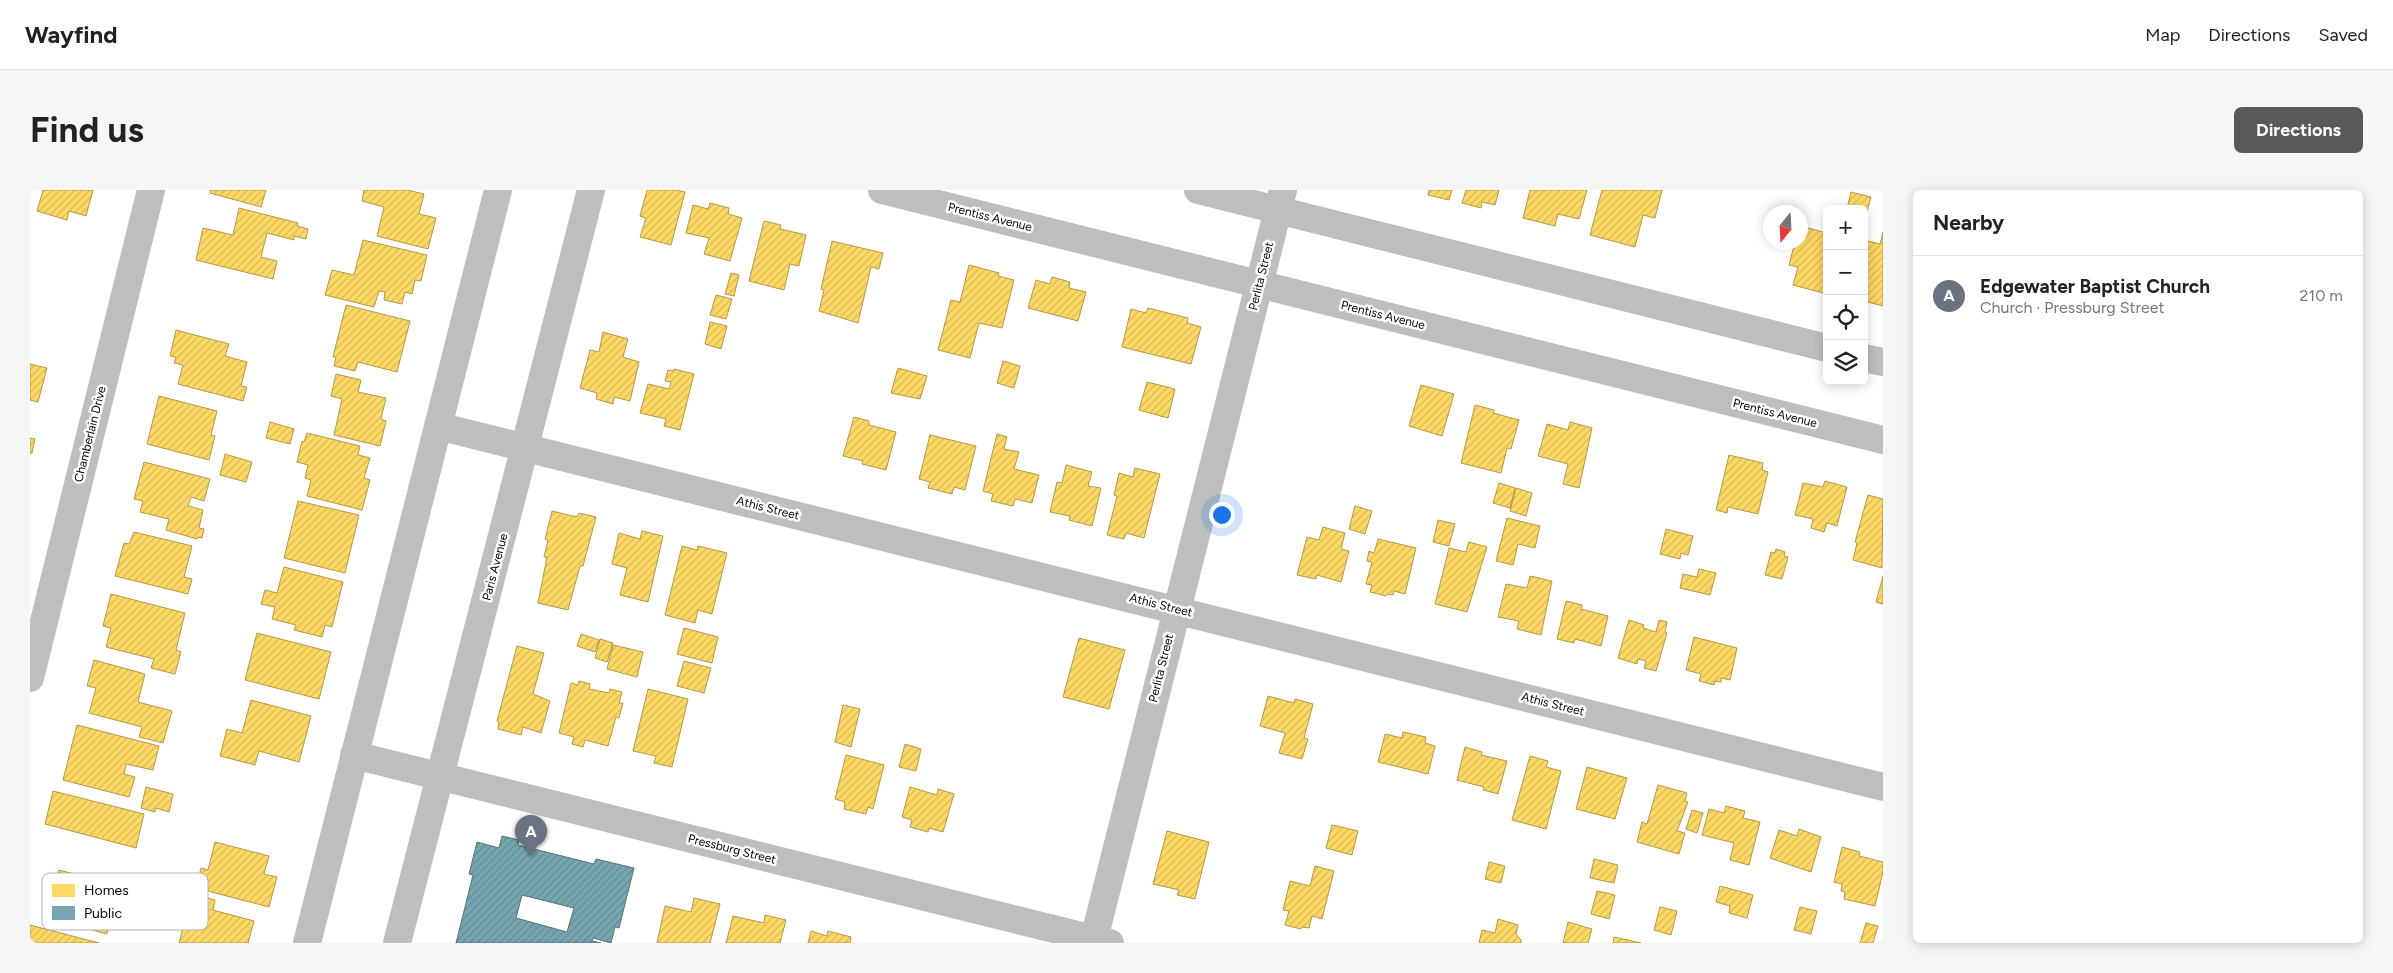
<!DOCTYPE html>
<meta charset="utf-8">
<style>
body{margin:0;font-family:Figtree,sans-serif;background:#f6f6f6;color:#222}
.controls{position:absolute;right:15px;top:15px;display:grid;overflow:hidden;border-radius:8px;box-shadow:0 2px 12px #0003}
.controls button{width:45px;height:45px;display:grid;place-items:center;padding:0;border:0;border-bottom:1px solid #e0e0e0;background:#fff;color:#222;font:25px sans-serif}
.compass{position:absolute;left:1733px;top:15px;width:45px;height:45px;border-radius:50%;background:#fff;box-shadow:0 2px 12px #0003;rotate:198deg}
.you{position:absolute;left:1191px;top:324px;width:18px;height:18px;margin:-12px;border:4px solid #fff;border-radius:50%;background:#1a73e8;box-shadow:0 0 0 8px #1a73e833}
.badge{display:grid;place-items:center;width:32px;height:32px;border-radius:50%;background:#595959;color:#fff;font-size:16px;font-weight:700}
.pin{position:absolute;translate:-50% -41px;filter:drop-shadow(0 1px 2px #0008)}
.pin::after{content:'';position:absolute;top:26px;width:18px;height:15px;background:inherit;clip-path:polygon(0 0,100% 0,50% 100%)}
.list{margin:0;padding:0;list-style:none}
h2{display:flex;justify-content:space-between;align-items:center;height:65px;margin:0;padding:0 20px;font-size:21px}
h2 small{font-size:16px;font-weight:400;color:#767676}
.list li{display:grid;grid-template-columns:32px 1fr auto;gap:15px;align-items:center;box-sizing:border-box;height:80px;padding:0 20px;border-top:1px solid #e0e0e0}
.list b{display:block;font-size:19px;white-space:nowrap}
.list p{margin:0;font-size:16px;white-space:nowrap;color:#767676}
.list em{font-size:16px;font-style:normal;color:#767676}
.icon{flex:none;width:28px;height:28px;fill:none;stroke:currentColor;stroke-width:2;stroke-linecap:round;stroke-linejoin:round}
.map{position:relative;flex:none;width:1853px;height:753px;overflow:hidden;border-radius:8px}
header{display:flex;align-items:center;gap:30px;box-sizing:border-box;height:70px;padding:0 25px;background:#fff;border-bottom:1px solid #e0e0e0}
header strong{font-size:24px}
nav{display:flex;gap:28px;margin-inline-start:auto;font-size:18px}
.intro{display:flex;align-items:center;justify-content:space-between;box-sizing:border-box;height:120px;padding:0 30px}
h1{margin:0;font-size:35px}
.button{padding:12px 22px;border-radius:8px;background:#595959;color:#fff;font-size:18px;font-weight:700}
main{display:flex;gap:30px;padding:0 30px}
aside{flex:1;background:#fff;border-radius:8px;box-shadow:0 2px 12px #0003}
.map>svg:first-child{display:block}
.homes{fill:url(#homes-hatch);stroke:#b29847}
.public{fill:url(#public-hatch);stroke:#53747a;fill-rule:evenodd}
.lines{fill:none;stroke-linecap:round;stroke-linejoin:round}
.minor{stroke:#bebebe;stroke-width:28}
.labels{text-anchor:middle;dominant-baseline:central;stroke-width:5;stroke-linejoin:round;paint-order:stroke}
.street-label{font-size:12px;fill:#000;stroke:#fff}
.key{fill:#fff;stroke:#b2b2b2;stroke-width:1}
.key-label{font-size:14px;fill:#000}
</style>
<header>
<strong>Wayfind</strong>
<nav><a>Map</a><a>Directions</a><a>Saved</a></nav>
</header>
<div class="intro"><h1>Find us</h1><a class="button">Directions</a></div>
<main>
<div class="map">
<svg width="1853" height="753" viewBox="0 0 1853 753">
<defs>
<pattern id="homes-hatch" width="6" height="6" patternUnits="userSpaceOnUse" patternTransform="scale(1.25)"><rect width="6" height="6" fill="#ffd966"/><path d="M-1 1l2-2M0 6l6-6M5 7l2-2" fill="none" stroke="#d9b857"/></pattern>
<pattern id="public-hatch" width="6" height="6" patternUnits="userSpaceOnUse" patternTransform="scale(1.25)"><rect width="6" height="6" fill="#76a5af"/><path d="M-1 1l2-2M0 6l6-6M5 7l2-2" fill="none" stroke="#648c95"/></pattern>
</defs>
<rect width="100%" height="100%" fill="#fff"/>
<!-- homes -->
<path class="homes" d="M 13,0 L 63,0 L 56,26 L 39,21 L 37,30 L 7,21 Z
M 181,0 L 236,0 L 231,17 L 180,3 Z
M 334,0 L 377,0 L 394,4 L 389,24 L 406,28 L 398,59 L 347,46 L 354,17 L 332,11 Z
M 617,0 L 646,0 L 655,2 L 641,55 L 610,47 L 616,28 L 610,26 Z
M 1399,0 L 1422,0 L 1419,10 L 1398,5 Z
M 1436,0 L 1469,0 L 1465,15 L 1452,12 L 1451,18 L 1432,13 Z
M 1500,0 L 1557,0 L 1549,29 L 1528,24 L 1525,36 L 1493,28 Z
M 1572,0 L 1632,0 L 1625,28 L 1613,25 L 1605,57 L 1560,45 Z
M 1821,2 L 1841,7 L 1835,29 L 1834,19 L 1817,19 Z
M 680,13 L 699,18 L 698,24 L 712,28 L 700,71 L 674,64 L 679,48 L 656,43 L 663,15 L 678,19 Z
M 209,18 L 268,33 L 267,36 L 278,39 L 276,49 L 264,46 L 264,50 L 237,43 L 231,67 L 247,71 L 243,89 L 166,70 L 173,38 L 203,45 Z
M 734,31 L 751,35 L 750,39 L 776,45 L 769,76 L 760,74 L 754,100 L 719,91 Z
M 1770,36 L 1797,43 L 1797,104 L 1763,95 L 1768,77 L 1759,75 L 1765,52 L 1770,52 Z
M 1853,42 L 1853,116 L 1834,111 L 1834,65 L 1838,51 L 1850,54 Z
M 333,50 L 397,65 L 391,91 L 385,90 L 382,104 L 375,102 L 372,114 L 354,110 L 355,102 L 349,101 L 344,117 L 295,105 L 302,80 L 324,85 Z
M 802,51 L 853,63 L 849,79 L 841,77 L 828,133 L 789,121 L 794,100 L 791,99 Z
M 939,75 L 969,83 L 968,86 L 984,90 L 972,138 L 949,133 L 940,168 L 908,160 L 921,110 L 930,112 Z
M 701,83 L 709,85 L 704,106 L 695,104 Z
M 1022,87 L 1040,92 L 1039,98 L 1056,102 L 1048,131 L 998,118 L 1006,90 L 1020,94 Z
M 686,105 L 702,109 L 696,129 L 680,125 Z
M 316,115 L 380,131 L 367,182 L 328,172 L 325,181 L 304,176 L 306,167 L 303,167 Z
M 1118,118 L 1158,128 L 1157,133 L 1171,137 L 1161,174 L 1092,157 L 1101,119 L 1116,123 Z
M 680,132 L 697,136 L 691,159 L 675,154 Z
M 146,140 L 199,154 L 195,166 L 217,172 L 211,196 L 217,197 L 213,211 L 148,194 L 153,175 L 144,173 L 146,167 L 140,166 Z
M 573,142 L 598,149 L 593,167 L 609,172 L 600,211 L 584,207 L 583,214 L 566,209 L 567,203 L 550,198 L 560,160 L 569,162 Z
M 973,171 L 990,176 L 984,198 L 967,193 Z
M 0,174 L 17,178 L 8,212 L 0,210 Z
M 868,178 L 897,186 L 890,209 L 861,203 Z
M 644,179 L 664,184 L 650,240 L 634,236 L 636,229 L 610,223 L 618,194 L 639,199 L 641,192 L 635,191 L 638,180 L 643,181 Z
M 306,184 L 331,190 L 328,202 L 356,208 L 351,229 L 356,231 L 350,256 L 304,245 L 312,209 L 301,206 Z
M 1117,192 L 1145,199 L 1138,228 L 1109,220 Z
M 1391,195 L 1424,204 L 1412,246 L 1379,236 Z
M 129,206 L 187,221 L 181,245 L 185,246 L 179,270 L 117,254 Z
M 1445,215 L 1464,220 L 1463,223 L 1489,230 L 1481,259 L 1477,258 L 1471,283 L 1431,273 Z
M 824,227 L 839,231 L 839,235 L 866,242 L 856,280 L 832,274 L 833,271 L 813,266 Z
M 240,232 L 264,239 L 260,254 L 236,248 Z
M 1540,232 L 1562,238 L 1549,298 L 1533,294 L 1538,274 L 1508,266 L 1517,234 L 1538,240 Z
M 277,243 L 330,256 L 328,265 L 340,268 L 334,288 L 340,290 L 332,320 L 277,306 L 281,290 L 275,288 L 278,275 L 267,272 L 272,251 L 274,252 Z
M 967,244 L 977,247 L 974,259 L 989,262 L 984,279 L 1009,285 L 1002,313 L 985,309 L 983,316 L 961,311 L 963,304 L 953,301 Z
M 900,245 L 946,256 L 935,300 L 924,297 L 922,304 L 898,298 L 900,292 L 889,289 Z
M 0,248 L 5,249 L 2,263 L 0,263 Z
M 195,264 L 222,272 L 216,292 L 190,285 Z
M 1699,265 L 1733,273 L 1732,280 L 1738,282 L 1728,324 L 1698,317 L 1697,323 L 1686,320 Z
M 114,272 L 180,289 L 174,311 L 161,307 L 158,316 L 173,320 L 169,338 L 174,339 L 172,348 L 167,347 L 167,349 L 136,340 L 139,329 L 110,322 L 113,311 L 104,309 Z
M 1036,275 L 1062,282 L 1058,296 L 1071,298 L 1062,336 L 1039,330 L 1040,326 L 1020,322 L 1027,292 L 1032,293 Z
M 1105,278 L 1130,284 L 1114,348 L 1096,343 L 1094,349 L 1077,345 L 1087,306 L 1084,305 L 1089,283 L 1103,287 Z
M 1795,291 L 1817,297 L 1807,336 L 1797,333 L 1794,342 L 1781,338 L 1783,329 L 1765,325 L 1773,293 L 1793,297 Z
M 1469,293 L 1485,298 L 1480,318 L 1463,313 Z
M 1486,298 L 1502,303 L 1496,326 L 1480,321 Z
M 1838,305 L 1853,309 L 1852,378 L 1823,370 L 1827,353 L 1825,352 Z
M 268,311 L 329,325 L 315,383 L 254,368 Z
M 1325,316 L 1342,321 L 1335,344 L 1319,339 Z
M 522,321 L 547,327 L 549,323 L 566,327 L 553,376 L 550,376 L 538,420 L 508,413 L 517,367 L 514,367 L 518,350 L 515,349 Z
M 1477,328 L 1510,336 L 1505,358 L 1488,354 L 1483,375 L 1466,371 Z
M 1408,330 L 1425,334 L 1419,356 L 1403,352 Z
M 1293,337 L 1315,343 L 1311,359 L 1319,361 L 1311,392 L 1287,385 L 1286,389 L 1267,385 L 1277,347 L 1289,350 Z
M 1636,339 L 1663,346 L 1658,365 L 1651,363 L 1650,369 L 1630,364 Z
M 612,341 L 633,346 L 618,412 L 590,405 L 597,378 L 582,374 L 589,343 L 610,349 Z
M 104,342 L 162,356 L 154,387 L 162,389 L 158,404 L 85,386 L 94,353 L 99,354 Z
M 1348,349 L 1386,358 L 1375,404 L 1364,401 L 1363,405 L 1357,404 L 1356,406 L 1340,402 L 1342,395 L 1336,394 L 1342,372 L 1337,371 L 1339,361 L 1344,363 Z
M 1439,352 L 1457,357 L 1437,422 L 1405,414 L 1419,358 L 1436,362 Z
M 652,356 L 667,360 L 668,356 L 697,363 L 682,424 L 668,420 L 665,433 L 635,425 Z
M 1746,359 L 1755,362 L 1754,366 L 1758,367 L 1752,389 L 1735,385 L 1741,362 L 1745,363 Z
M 254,377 L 313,392 L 302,437 L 295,435 L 292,447 L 264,440 L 266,435 L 242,429 L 245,417 L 231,414 L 235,400 L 247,403 Z
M 1669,379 L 1686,383 L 1680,405 L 1650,398 L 1653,384 L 1667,387 Z
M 1500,386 L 1522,391 L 1511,445 L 1487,439 L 1489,431 L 1468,427 L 1476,394 L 1497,398 Z
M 1853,386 L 1853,414 L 1846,412 Z
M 81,404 L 155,423 L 146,460 L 151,462 L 145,484 L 121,478 L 124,469 L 76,457 L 81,438 L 73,436 Z
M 1536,411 L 1552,415 L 1551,419 L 1578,426 L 1571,456 L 1545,449 L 1544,453 L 1527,449 Z
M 1599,430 L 1614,435 L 1613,438 L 1626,442 L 1629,430 L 1637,432 L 1635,442 L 1637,443 L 1626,481 L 1614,478 L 1616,471 L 1608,469 L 1607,474 L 1588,468 Z
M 654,438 L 688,447 L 682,473 L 647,464 Z
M 227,443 L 301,462 L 289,509 L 215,490 Z
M 551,444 L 569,450 L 565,462 L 547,456 Z
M 1664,447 L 1707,458 L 1700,490 L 1691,488 L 1691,492 L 1685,491 L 1684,495 L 1669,491 L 1671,484 L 1656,480 Z
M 1049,448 L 1095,460 L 1079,519 L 1033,507 Z
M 570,449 L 583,453 L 577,472 L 565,468 Z
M 583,455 L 613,462 L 607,487 L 577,479 Z
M 487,456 L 514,463 L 503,504 L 520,511 L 511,543 L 493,537 L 491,545 L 468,539 L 469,532 L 467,531 Z
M 64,470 L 115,484 L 108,512 L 142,521 L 133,553 L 109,547 L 112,537 L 59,523 L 66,498 L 57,496 Z
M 654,471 L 681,478 L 674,503 L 647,496 Z
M 549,491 L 560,494 L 559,499 L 579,503 L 580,499 L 592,502 L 589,513 L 593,513 L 589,528 L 586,527 L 578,556 L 555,550 L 553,557 L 542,554 L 544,547 L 529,543 L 541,493 L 548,495 Z
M 618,499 L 658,509 L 642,577 L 624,573 L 626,566 L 603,561 Z
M 1238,506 L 1264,513 L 1265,509 L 1283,514 L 1274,548 L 1278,549 L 1272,569 L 1249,563 L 1255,543 L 1230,536 Z
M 221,510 L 281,526 L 269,572 L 229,561 L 225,575 L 190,566 L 197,539 L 212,543 Z
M 813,515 L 830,519 L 821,557 L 805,552 Z
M 47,535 L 129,556 L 123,580 L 96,574 L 94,584 L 105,587 L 99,607 L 33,590 Z
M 1373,542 L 1396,547 L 1395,553 L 1405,556 L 1398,584 L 1348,572 L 1355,544 L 1372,548 Z
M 875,554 L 891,559 L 886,581 L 869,577 Z
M 1435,557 L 1452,562 L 1451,565 L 1477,571 L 1468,604 L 1453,600 L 1454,597 L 1427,590 Z
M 816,565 L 854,575 L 843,619 L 838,617 L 836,624 L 814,619 L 815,612 L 805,609 Z
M 1500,566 L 1518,571 L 1516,577 L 1531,581 L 1516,639 L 1482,630 Z
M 1557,577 L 1597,588 L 1585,629 L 1546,619 Z
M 1628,595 L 1657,603 L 1655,611 L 1658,612 L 1647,641 L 1655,643 L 1649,664 L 1607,652 L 1612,632 L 1617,634 Z
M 116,597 L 143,604 L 139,622 L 126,618 L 125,622 L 111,618 Z
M 880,597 L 907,605 L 908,599 L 924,604 L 913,642 L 899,638 L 898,642 L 880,637 L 882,630 L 872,627 Z
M 23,601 L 114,624 L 106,658 L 15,634 Z
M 1696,616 L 1715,621 L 1713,628 L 1730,632 L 1719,675 L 1700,670 L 1704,653 L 1672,645 L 1679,619 L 1694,623 Z
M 1662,620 L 1673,623 L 1667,643 L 1656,639 Z
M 1302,635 L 1328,641 L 1322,665 L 1296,658 Z
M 1769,639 L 1791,647 L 1781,682 L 1740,668 L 1749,640 L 1767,646 Z
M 1137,641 L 1179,652 L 1165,709 L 1147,705 L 1149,700 L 1123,694 Z
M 185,652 L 239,666 L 234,684 L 247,687 L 239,717 L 166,698 L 171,678 L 178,680 Z
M 1812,657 L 1830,662 L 1829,666 L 1853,672 L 1853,682 L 1845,716 L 1814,709 L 1815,702 L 1811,701 L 1812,694 L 1804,692 Z
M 1564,669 L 1588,675 L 1584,693 L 1560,688 Z
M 1459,672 L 1475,676 L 1471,693 L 1455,689 Z
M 1285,676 L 1304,681 L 1292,729 L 1282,726 L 1279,738 L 1272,737 L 1271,739 L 1255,735 L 1259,721 L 1253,720 L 1260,691 L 1280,696 Z
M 29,680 L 75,692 L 72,704 L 86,708 L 77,744 L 18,728 L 21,716 L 18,715 Z
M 1690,696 L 1723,705 L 1717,728 L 1699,723 L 1700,716 L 1686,712 Z
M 146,700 L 185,710 L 183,720 L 224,731 L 218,753 L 149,753 L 159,715 L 143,711 Z
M 1567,701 L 1585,705 L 1579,729 L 1561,724 Z
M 664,708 L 690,714 L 680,753 L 627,753 L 635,716 L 661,722 Z
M 1630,717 L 1647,721 L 1641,745 L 1624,740 Z
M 1770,717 L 1787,721 L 1781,744 L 1764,740 Z
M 735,725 L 756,730 L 750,753 L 696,753 L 703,726 L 734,733 Z
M 1468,729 L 1488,735 L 1486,744 L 1491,750 L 1491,753 L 1449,753 L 1452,740 L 1465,743 Z
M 1538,732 L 1562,739 L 1558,753 L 1533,753 Z
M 1836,733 L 1848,736 L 1843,753 L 1830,753 Z
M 0,735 L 69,753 L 0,753 Z
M 781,741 L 797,746 L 798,741 L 821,747 L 820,753 L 778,753 Z
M 1584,747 L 1611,753 L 1583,753 Z"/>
<!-- public -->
<path class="public" d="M 472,646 L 489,650 L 488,655 L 564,674 L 566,669 L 604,678 L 589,738 L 585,737 L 581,753 L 563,748 L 562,751 L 571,753 L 426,753 L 443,685 L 439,684 L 447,652 L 469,658 ZM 492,705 L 544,718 L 537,742 L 486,728 Z"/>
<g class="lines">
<!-- minor -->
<path class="minor" d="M 852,0 L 1853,250
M 1168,0 L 1797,158
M 1834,168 L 1853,172
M 408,236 L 1853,597
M 0,488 L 121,0
M 324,565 L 1080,753
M 277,753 L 468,0
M 367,753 L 561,0
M 1063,753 L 1253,0"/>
</g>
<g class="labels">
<!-- street labels -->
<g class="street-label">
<text transform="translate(960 27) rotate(14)">Prentiss Avenue</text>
<text transform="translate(1231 86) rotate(-76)">Perlita Street</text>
<text transform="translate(1353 125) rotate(14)">Prentiss Avenue</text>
<text transform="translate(1745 223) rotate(14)">Prentiss Avenue</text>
<text transform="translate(60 244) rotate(-76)">Chamberlain Drive</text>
<text transform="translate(738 318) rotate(14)">Athis Street</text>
<text transform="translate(465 377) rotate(-75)">Paris Avenue</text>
<text transform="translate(1131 415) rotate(14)">Athis Street</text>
<text transform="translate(1131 478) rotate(-76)">Perlita Street</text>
<text transform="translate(1523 514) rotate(14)">Athis Street</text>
<text transform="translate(702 659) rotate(14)">Pressburg Street</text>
</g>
</g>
<!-- legend -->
<rect x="12" y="683" width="166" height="57" rx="8" class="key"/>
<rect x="22" y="694" width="23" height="13" fill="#ffd966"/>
<rect x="22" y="716" width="23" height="14" fill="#76a5af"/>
<g class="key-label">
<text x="54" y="705">Homes</text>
<text x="54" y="728">Public</text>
</g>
</svg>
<div class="controls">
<button>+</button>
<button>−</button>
<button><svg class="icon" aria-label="locate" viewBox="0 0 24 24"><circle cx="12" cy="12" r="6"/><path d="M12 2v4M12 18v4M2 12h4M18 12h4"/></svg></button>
<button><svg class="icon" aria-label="layers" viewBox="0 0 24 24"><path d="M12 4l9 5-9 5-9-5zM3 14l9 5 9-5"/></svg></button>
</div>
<svg class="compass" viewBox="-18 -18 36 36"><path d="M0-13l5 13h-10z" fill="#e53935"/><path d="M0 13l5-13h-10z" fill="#767676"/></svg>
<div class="you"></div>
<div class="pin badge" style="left:501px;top:666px;background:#6b7280">A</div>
</div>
<aside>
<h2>Nearby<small></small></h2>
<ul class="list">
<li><span class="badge" style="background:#6b7280">A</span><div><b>Edgewater Baptist Church</b><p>Church · Pressburg Street</p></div><em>210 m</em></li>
</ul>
</aside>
</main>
